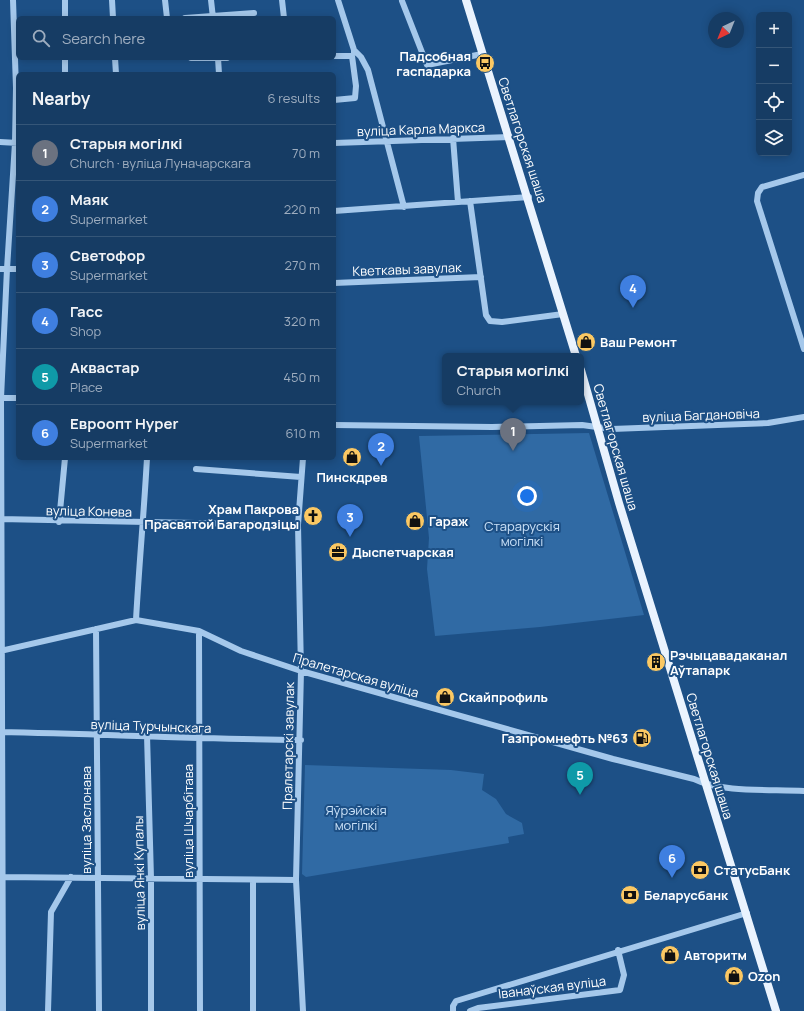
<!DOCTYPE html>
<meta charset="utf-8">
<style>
body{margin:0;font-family:Manrope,sans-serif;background:#23476d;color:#f1f3f6}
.controls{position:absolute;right:12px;top:12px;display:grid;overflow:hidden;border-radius:6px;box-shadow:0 2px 10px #0003}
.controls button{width:36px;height:36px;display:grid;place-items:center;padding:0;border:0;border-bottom:1px solid #355678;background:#163c64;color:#f1f3f6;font:20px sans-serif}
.compass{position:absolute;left:708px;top:12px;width:36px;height:36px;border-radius:50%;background:#163c64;box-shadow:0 2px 10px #0003;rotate:223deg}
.you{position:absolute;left:527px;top:496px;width:14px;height:14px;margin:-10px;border:3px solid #fff;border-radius:50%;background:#1a73e8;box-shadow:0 0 0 6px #1a73e833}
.badge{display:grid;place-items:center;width:26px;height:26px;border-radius:50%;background:#fbc863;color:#fff;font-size:13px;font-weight:700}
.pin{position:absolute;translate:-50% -33px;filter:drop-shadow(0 1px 2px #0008)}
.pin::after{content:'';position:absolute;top:21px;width:14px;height:12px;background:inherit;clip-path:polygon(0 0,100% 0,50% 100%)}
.popup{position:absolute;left:442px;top:353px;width:142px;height:52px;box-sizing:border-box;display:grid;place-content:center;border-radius:6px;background:#163c64;filter:drop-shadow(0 1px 3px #0005);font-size:13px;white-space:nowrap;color:#9eadbf}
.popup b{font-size:15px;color:#f1f3f6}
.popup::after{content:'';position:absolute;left:50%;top:100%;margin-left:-8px;border:8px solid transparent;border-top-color:#163c64}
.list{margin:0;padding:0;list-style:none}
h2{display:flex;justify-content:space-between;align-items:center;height:52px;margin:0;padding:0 16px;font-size:17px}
h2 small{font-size:13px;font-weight:400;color:#9eadbf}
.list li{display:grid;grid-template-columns:26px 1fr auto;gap:12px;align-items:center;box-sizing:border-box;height:56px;padding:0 16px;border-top:1px solid #355678}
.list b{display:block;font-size:15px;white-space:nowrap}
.list p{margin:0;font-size:13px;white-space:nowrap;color:#9eadbf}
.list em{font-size:13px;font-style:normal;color:#9eadbf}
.icon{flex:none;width:22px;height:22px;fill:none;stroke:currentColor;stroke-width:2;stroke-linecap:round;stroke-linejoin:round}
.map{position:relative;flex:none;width:804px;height:1011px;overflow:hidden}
.search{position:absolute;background:#163c64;box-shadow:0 2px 10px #0003;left:16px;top:16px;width:320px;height:44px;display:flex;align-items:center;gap:10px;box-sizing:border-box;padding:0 14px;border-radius:6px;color:#9eadbf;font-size:15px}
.panel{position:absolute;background:#163c64;box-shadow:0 2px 10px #0003;left:16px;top:72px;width:320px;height:388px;border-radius:6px}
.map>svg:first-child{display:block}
.green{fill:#306aa4}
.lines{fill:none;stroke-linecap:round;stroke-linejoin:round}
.minor{stroke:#a5c8eb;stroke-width:6}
.major{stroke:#eaf3fe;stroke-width:8}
.labels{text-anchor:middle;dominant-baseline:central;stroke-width:4;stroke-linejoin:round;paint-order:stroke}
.poi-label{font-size:13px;font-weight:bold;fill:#fff;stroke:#1d5086;text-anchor:start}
.street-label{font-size:13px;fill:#fff;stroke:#1d5086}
.park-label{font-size:13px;fill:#cae1f8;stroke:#1d5086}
</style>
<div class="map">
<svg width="804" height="1011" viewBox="0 0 804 1011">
<rect width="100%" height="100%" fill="#1d5086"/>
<!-- green -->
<path class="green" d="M 589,433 L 644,615 L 540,627 L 435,636 L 427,569 L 429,538 L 419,436 Z
M 305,765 L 451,770 L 484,774 L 482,790 L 496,799 L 506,814 L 522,823 L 524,834 L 508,837 L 509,843 L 306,877 L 302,874 Z"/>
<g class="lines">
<!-- minor -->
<path class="minor" d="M 65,0 L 65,18
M 112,0 L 113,18
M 165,0 L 167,18
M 211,0 L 213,18
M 282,0 L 284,18
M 338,0 L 354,50 L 354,53
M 402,1 L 427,65 L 482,54
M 185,18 L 254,13
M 354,50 L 361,57 L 368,70 L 404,207
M 334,56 L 352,56 L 356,86 L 355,98 L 334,100
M 65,58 L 65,74
M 115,58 L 116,74
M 191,58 L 227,58
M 218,58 L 219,74
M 453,138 L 458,202
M 0,142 L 18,143
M 334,143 L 510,137
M 804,175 L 762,187 L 758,193 L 757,201 L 804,349
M 470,201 L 486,315 L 490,321 L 502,322 L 563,314
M 334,211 L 529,197
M 0,269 L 18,269
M 334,283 L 481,277
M 0,398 L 18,398
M 334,425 L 492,427 L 582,425 L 612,429 L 768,423 L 804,417
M 196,469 L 301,477
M 0,519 L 298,525
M 59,522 L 65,458
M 136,620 C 139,566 144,512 147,458
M 96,629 L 99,1011
M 199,631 L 200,1011
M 0,651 L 136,620 L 199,631 L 241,651 L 301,671 L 613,759 L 694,779 C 722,793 772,789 804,791
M 0,732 C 100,734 200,739 301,740
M 147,735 L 151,878 L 151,1011
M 0,877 L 296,880
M 253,880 L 253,1011
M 3,1011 L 1,398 L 7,269 L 15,143 L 16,88 L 13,0
M 48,1011 L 51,912 L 71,877
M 303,1011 L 296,880 L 301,671 L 298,525 L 303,458
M 453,1011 L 453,1006 L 456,1001 L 747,913
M 470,1011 L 478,1008 L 620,990 L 624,975 L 618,950"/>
<!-- major -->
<path class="major" d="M 466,0 L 576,356
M 581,370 L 619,503 L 776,1011"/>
</g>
<!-- icons -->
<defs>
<g id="bus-disc" transform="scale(1)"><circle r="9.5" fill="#fbc863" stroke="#1d5086"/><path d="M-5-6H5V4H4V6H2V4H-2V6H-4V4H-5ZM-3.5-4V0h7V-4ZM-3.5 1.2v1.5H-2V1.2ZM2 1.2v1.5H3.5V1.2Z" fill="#111"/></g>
<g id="shop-disc" transform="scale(1)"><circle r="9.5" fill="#fbc863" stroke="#1d5086"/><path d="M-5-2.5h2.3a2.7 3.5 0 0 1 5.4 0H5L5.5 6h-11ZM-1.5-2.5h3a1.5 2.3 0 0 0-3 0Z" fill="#111"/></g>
<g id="church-disc" transform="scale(1)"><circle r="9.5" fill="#fbc863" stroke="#1d5086"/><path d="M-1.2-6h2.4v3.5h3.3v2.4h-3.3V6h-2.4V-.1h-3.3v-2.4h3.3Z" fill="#111"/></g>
<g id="office-disc" transform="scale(1)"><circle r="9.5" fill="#fbc863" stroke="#1d5086"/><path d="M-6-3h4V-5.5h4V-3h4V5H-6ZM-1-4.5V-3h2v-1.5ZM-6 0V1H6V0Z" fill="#111"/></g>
<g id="building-disc" transform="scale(1)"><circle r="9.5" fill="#fbc863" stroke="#1d5086"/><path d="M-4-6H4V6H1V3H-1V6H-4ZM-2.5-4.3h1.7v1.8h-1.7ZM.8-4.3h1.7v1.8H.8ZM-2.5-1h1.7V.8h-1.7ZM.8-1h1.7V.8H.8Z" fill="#111"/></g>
<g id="fuel-disc" transform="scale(1)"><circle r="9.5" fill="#fbc863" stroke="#1d5086"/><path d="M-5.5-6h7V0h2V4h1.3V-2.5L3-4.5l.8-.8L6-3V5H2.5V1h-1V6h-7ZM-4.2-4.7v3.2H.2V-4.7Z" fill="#111"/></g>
<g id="bank-disc" transform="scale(1)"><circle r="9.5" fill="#fbc863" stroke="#1d5086"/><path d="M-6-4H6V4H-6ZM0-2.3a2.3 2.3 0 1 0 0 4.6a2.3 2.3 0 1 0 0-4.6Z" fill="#111"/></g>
</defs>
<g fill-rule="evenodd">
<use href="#bus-disc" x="485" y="63"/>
<use href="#shop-disc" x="586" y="342"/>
<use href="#shop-disc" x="352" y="457"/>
<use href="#church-disc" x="313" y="516"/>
<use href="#shop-disc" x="415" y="521"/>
<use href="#office-disc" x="338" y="552"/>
<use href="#building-disc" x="656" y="662"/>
<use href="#shop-disc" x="445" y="697"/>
<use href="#fuel-disc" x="642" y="738"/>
<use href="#bank-disc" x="700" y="870"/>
<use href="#bank-disc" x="630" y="895"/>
<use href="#shop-disc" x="670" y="955"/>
<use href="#shop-disc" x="734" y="976"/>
</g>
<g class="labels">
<!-- poi labels -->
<g class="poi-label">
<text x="471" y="56" text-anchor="end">Падсобная<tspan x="471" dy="15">гаспадарка</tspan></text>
<text x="600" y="342">Ваш Ремонт</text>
<text x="352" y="477" text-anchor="middle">Пинскдрев</text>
<text x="299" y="509" text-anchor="end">Храм Пакрова<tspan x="299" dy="15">Прасвятой Багародзіцы</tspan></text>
<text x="429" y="521">Гараж</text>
<text x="352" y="552">Дыспетчарская</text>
<text x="670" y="655">Рэчыцавадаканал<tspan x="670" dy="15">Аўтапарк</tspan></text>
<text x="459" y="697">Скайпрофиль</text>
<text x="628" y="738" text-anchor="end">Газпромнефть №63</text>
<text x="714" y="870">СтатусБанк</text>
<text x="644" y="895">Беларусбанк</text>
<text x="684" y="955">Авторитм</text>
<text x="748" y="976">Ozon</text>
</g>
<!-- street labels -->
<g class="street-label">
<text transform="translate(421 129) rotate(-2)">вуліца Карла Маркса</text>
<text transform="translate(523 140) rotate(72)">Светлагорская шаша</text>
<text transform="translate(407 269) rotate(-2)">Кветкавы завулак</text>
<text transform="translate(701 415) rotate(-2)">вуліца Багдановіча</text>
<text transform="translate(616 447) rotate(74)">Светлагорская шаша</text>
<text transform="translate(89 511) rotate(1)">вуліца Конева</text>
<text transform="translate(356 675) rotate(16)">Пралетарская вуліца</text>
<text transform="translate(151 726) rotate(2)">вуліца Турчынскага</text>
<text transform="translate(288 746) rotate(-89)">Пралетарскі завулак</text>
<text transform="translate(710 756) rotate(73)">Светлагорская шаша</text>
<text transform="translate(86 820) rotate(-90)">вуліца Заслонава</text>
<text transform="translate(188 821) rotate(-90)">вуліца Шчарбітава</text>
<text transform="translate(139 873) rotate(-91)">вуліца Янкі Купалы</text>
<text transform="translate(552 987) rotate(-7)">Іванаўская вуліца</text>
</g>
<!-- park labels -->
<g class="park-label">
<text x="522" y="526">Старарускія<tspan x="522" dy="15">могілкі</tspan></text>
<text x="356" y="810">Яўрэйскія<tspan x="356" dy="15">могілкі</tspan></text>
</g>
</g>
</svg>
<div class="controls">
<button>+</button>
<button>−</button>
<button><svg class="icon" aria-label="locate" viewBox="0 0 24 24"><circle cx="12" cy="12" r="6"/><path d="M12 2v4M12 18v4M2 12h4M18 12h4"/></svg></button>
<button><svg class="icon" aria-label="layers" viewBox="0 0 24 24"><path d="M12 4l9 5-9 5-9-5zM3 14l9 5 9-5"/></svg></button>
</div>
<svg class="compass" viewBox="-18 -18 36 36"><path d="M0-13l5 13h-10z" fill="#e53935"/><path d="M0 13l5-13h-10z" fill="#9eadbf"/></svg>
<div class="you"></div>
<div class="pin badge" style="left:513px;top:451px;background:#6b7280">1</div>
<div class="popup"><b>Старыя могілкі</b>Church</div>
<div class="pin badge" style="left:381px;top:466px;background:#3f7fe0">2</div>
<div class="pin badge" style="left:350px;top:537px;background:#3f7fe0">3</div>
<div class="pin badge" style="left:633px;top:308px;background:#3f7fe0">4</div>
<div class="pin badge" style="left:580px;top:795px;background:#0f9aa8">5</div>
<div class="pin badge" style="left:672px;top:878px;background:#3f7fe0">6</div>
<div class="search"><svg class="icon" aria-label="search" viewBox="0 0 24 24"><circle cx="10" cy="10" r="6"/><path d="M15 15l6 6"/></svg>Search here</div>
<section class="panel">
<h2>Nearby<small>6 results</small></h2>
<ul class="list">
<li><span class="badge" style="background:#6b7280">1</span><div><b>Старыя могілкі</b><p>Church · вуліца Луначарскага</p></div><em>70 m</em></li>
<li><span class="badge" style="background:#3f7fe0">2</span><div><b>Маяк</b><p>Supermarket</p></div><em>220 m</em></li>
<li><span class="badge" style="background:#3f7fe0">3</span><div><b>Светофор</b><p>Supermarket</p></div><em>270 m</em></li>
<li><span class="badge" style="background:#3f7fe0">4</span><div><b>Гасс</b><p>Shop</p></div><em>320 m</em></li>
<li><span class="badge" style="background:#0f9aa8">5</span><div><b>Аквастар</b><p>Place</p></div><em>450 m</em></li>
<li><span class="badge" style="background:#3f7fe0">6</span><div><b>Евроопт Hyper</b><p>Supermarket</p></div><em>610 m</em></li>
</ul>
</section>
</div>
